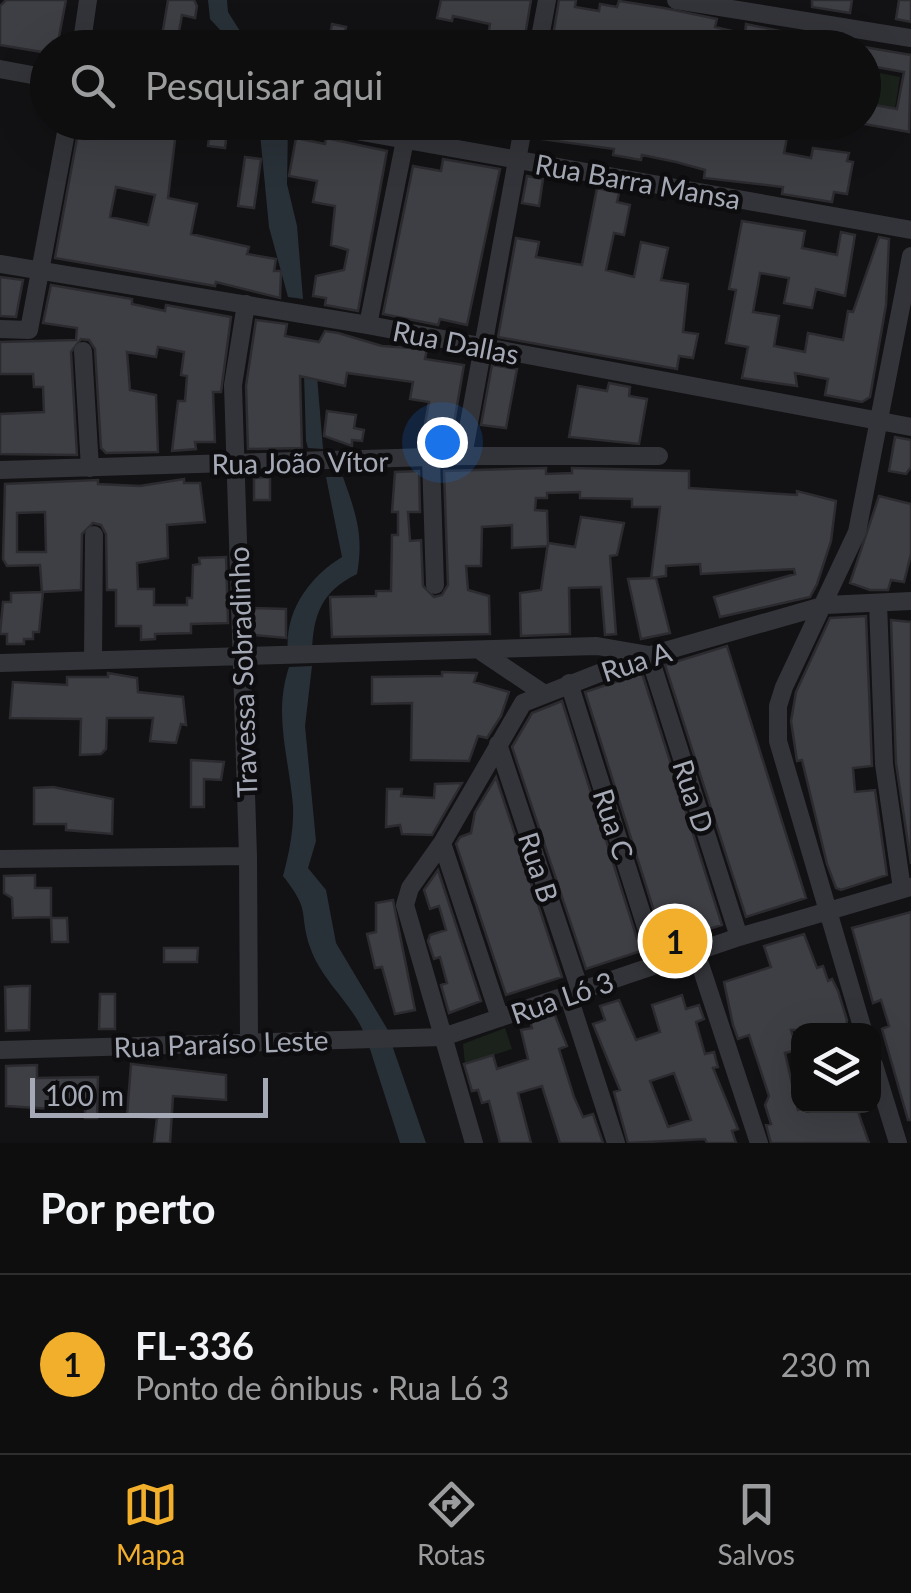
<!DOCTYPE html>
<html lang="pt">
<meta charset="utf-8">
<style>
body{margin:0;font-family:Lato,sans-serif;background:#171718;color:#f1f3f6}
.controls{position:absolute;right:30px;bottom:30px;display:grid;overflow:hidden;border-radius:20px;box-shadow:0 10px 40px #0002}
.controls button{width:90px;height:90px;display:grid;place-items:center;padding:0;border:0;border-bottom:2px solid #2e2e2f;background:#0e0e0f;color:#f1f3f6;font:50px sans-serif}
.scale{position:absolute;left:30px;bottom:25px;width:238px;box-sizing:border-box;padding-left:10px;border:5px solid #a4a9b5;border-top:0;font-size:28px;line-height:35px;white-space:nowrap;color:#a4a9b5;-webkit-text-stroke:8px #0d0d0f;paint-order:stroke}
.you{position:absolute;left:442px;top:442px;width:35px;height:35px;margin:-25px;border:8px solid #fff;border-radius:50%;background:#1a73e8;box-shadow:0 0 0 15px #1a73e833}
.badge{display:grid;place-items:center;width:65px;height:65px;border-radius:50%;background:#f2af2c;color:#111;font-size:32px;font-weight:700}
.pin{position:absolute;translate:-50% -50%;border:5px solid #fff;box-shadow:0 2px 10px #0006}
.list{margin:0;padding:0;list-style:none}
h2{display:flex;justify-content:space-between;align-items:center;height:130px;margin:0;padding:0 40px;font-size:42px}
h2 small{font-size:32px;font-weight:400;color:#9b9c9e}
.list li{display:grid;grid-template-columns:65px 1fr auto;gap:30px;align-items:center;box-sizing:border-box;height:180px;padding:0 40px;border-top:2px solid #2e2e2f}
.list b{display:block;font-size:38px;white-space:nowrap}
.list p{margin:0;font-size:32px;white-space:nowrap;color:#9b9c9e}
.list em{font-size:32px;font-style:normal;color:#9b9c9e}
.icon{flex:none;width:55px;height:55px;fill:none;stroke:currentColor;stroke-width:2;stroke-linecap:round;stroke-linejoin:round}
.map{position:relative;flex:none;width:911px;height:1143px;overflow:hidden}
.search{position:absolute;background:#0e0e0f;box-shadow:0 10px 40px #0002;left:30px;right:30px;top:30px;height:110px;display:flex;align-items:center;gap:25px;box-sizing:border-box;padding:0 35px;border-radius:55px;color:#9b9c9e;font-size:38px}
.sheet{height:310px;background:#0e0e0f}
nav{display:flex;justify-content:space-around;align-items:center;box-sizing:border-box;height:140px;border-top:2px solid #2e2e2f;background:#0e0e0f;font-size:28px;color:#9b9c9e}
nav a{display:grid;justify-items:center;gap:5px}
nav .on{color:#f2af2c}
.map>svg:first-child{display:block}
.green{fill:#1a221b}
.water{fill:#293138}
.building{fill:#3e3f44;stroke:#2c2c30;stroke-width:2.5;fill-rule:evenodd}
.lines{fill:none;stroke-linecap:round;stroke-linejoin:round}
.street{stroke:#333439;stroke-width:18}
.labels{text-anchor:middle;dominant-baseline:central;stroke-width:9;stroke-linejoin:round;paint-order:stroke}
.street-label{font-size:28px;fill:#a4a9b5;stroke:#0d0d0f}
</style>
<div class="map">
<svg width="911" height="1143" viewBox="0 0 911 1143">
<rect width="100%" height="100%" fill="#121214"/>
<!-- green -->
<path class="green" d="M 864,70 L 900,77 L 895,108 L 864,103 Z
M 505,1028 L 512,1049 L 465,1064 L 463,1044 Z"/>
<!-- water -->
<path class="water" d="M 208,0 L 227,0 L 228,12 L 250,47 L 236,47 L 210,19 Z
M 259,123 L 288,126 L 287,184 L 297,226 L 303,299 L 288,297 L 269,227 Z
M 303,339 L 314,340 L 323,449 L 308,448 L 306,441 Z
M 326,477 L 343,477 C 356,514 364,535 357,574 C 322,591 313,614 312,653 L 288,653 C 284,612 309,577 342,557 Z
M 312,666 L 305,726 L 316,841 L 308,868 L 326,890 L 336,943 L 389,1032 L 364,1033 C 351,1002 321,980 310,947 C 298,910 312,913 283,876 C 289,854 294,829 293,806 C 289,757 273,715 289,667 Z
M 392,1045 L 426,1143 L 400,1143 L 369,1046 Z"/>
<!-- building -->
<path class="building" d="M 6,0 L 66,0 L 58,42 L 53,41 L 48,53 L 0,45 L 0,6 Z
M 168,0 L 194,0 L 197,6 L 195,18 L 182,15 L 176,48 L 160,48 Z
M 441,0 L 531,0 L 523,48 L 486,48 L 490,24 L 453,16 L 452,21 L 437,18 Z
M 559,0 L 576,0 L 575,7 L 599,11 L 600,4 L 617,7 L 619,1 L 664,8 L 717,19 L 715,27 L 745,34 L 746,24 L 823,40 L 822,48 L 551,48 Z
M 812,0 L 852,0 L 850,13 L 812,7 Z
M 899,0 L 911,0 L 911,22 L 896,19 Z
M 332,24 L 346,27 L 341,48 L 328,48 Z
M 864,47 L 911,55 L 909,132 L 864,124 L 864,103 L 897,109 L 904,72 L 864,65 Z
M 80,122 L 140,122 L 176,132 L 168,198 L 197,204 L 191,234 L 249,247 L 247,254 L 276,259 L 274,271 L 281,271 L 280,298 L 216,282 L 215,286 L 55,258 ZM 116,187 L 155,195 L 148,225 L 110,217 Z
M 193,122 L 208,122 L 206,137 L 191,135 Z
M 536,122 L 729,122 L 728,132 L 757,138 L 759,122 L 790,122 L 784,153 L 811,158 L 813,148 L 849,153 L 847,161 L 853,162 L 847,194 L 834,192 L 832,202 L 782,194 L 783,187 L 704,178 L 705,170 L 676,162 L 642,155 L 641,160 L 613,155 L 614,149 L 534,138 Z
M 210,129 L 227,131 L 225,148 L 208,146 Z
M 296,138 L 325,144 L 326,138 L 387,151 L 358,311 L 325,305 L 326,298 L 313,296 L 316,276 L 344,270 L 348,250 L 331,245 L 335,206 L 313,202 L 317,181 L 289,176 Z
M 245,157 L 261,159 L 254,208 L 238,206 Z
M 443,159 L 500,169 L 467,325 L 440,319 L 438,325 L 383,314 L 413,166 L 441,171 Z
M 527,176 L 543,179 L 539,206 L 522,203 Z
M 597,188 L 619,193 L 617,202 L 630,205 L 624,235 L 614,233 L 606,270 L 634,277 L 641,242 L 668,248 L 661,280 L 688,284 L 683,332 L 698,334 L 693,358 L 679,356 L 677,369 L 498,337 L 516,238 L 539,242 L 536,257 L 582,265 Z
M 742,221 L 805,231 L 802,248 L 837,255 L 841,232 L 855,235 L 845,296 L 816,289 L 812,308 L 784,303 L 789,278 L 760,273 L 753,312 L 779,316 L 774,346 L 805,352 L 808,333 L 843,340 L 848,311 L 853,312 L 879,237 L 889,239 L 886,305 L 870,397 L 862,402 L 825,395 L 828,379 L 795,373 L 797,386 L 742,378 L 748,347 L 726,343 L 736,290 L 729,289 Z
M 0,277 L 23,280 L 16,317 L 0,316 Z
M 51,285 L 132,299 L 132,304 L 165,311 L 166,305 L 231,317 L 221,392 L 213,392 L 215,442 L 195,442 L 196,449 L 172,451 L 178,401 L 185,401 L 187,376 L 181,375 L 184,352 L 158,347 L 156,357 L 127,352 L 130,390 L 156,395 L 158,452 L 106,453 L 101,448 L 95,349 L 89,340 L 81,339 L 71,352 L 77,455 L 0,454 L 0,414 L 44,412 L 43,387 L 34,387 L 33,374 L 0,374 L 0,342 L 76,340 L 77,328 L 43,323 Z
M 256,320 L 287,324 L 285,336 L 319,342 L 325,331 L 338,333 L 382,346 L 427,349 L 425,359 L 464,365 L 451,441 L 423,435 L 429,402 L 410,399 L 413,382 L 347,373 L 345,386 L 300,376 L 302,448 L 248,449 L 246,386 Z
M 492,365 L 517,369 L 506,428 L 481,425 Z
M 609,383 L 630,387 L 629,396 L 647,399 L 639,444 L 569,437 L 578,386 L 607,391 Z
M 327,411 L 356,415 L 354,428 L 364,430 L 362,441 L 352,440 L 352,446 L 324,436 Z
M 895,437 L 911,440 L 911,467 L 906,474 L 889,471 Z
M 546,468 L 546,474 L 572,473 L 572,468 L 689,471 L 689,488 L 797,495 L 797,491 L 836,501 L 831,541 L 817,584 L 810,597 L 720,617 L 714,597 L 795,574 L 794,569 L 701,574 L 700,564 L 666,566 L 666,576 L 651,578 L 660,507 L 632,507 L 632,499 L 580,498 L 580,492 L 547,493 L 547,498 L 536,498 L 535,510 L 547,511 L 548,546 L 512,548 L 512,525 L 482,527 L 481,566 L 466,566 L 468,590 L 489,596 L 490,634 L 332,637 L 330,597 L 376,596 L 376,591 L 391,591 L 392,535 L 398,535 L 398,512 L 392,512 L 395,472 L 419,471 L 420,512 L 408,512 L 410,541 L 421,540 L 423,586 L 434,597 L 442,595 L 448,585 L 444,471 Z
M 270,477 L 270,500 L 254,500 L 254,478 Z
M 184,479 L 184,483 L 200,483 L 205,522 L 167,525 L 168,558 L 137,563 L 138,589 L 154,589 L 154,605 L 187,605 L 187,598 L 192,598 L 193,565 L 200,564 L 199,558 L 226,557 L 228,623 L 191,624 L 191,633 L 155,634 L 155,639 L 141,640 L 141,626 L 116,626 L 116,590 L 107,590 L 106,534 L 101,525 L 93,523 L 82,534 L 81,590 L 43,592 L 39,632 L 33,632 L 33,639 L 24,639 L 24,644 L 7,644 L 7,634 L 0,634 L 3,602 L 11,602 L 11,593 L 42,592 L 40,565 L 7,566 L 3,559 L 5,484 L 98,480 L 98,484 L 140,486 ZM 45,512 L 46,552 L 17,552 L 17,513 Z
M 879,496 L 911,504 L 911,554 L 904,582 L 891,580 L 888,590 L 870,590 L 850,583 Z
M 581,517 L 624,523 L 617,555 L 610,556 L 616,634 L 605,635 L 601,587 L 569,588 L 570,634 L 521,636 L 520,593 L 541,590 L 548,543 L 575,547 Z
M 656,578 L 670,633 L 641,639 L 628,579 Z
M 253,608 L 286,609 L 286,638 L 253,635 Z
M 866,616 L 872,766 L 853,768 L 855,792 L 875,790 L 887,875 L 841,890 L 836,888 L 827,864 L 802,760 L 797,761 L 791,721 L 796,692 L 830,618 Z
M 891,620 L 911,622 L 911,864 L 896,763 Z
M 727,646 L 806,898 L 746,917 L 665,665 Z
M 442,672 L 477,673 L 474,682 L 509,692 L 501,716 L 487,738 L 478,736 L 469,761 L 411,760 L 412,703 L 372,704 L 372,677 L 442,676 Z
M 108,673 L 137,678 L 138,692 L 183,697 L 186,725 L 181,724 L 176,743 L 150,741 L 153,718 L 107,718 L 106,749 L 101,754 L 80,755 L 81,719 L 10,718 L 13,682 L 67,685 L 67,677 L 108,677 Z
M 642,673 L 722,925 L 664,943 L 585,692 Z
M 562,701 L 641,951 L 586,969 L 512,747 L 532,713 Z
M 191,760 L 224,762 L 221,780 L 204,779 L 204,807 L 191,807 Z
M 496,777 L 562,977 L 506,995 L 456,844 L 460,837 L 471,833 L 475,812 Z
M 462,783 L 432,835 L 402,834 L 400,825 L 386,827 L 387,789 L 402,789 L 401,796 L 434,798 L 435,784 Z
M 53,787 L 113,799 L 112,834 L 66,830 L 66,824 L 34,824 L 34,788 Z
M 438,870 L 481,1001 L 449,1013 L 441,985 L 447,983 L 440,957 L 434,959 L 428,941 L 430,935 L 446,930 L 439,906 L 430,909 L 424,890 Z
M 35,875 L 35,888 L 51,888 L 51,917 L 13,918 L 12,898 L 4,893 L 4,876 Z
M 393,900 L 415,1010 L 395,1014 L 382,967 L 375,968 L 367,934 L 376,932 L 376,903 Z
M 911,912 L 911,1120 L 908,1120 L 882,1029 L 889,1026 L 881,1000 L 873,1003 L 852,928 Z
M 51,918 L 67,918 L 68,942 L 52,942 Z
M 804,934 L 817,968 L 823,966 L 828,981 L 832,979 L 838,991 L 847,1020 L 846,1028 L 837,1030 L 791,1030 L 797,1050 L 785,1053 L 798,1110 L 811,1106 L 856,1106 L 869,1143 L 771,1143 L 766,1125 L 771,1124 L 765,1105 L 769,1096 L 749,1035 L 738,1039 L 733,1025 L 724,982 L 771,967 L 764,946 Z
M 164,948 L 198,948 L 197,962 L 164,962 Z
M 21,986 L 30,986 L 29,1030 L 6,1031 L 5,987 Z
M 100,994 L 115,994 L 115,1029 L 99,1029 Z
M 682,995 L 686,1009 L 699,1005 L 704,1019 L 696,1022 L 705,1054 L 714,1052 L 716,1060 L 718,1067 L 713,1068 L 738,1129 L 732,1131 L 736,1143 L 707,1143 L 705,1139 L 628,1143 L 614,1092 L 620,1090 L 593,1024 L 605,1020 L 600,1006 L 619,1000 L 636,1040 L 660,1032 L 652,1005 ZM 674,1073 L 691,1120 L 668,1127 L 650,1081 Z
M 554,1013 L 567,1046 L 559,1049 L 574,1097 L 583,1117 L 593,1114 L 603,1143 L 560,1143 L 542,1086 L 518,1093 L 531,1143 L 500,1143 L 489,1101 L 482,1103 L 478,1090 L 472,1091 L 464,1064 L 493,1055 L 497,1069 L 528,1059 L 521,1030 L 532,1028 L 530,1021 Z
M 131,1064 L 226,1075 L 226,1100 L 173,1096 L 170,1143 L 154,1143 L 157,1118 L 127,1116 Z
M 37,1065 L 37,1078 L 98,1077 L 97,1118 L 85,1118 L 85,1104 L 53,1105 L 53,1109 L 6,1106 L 6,1066 Z"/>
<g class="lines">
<!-- street -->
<path class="street" d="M 676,0 L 911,38
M 81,48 L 88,0
M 538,48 L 547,0
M 0,69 L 48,78
M 306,122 L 911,230
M 0,264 L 368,325 L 911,427
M 246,304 L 233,385 L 248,856 L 249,1042
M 368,325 L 405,140
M 0,329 L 29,330 L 68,122
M 83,351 L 90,468
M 463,456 L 524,122
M 431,459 L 435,585
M 0,470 L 463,456 L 659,456
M 878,603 L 884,764 L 902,889
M 482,652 L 543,693
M 93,660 L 94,535
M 0,663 L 597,646 L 649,655 L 739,937
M 569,683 L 658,965
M 498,744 L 580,990
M 442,843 L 500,1018
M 0,859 L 248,856
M 696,952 L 759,1143
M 568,994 L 616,1143
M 863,1030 L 778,741 L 778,706 L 784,687 L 857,532 L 911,256
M 0,1050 L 443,1037 L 739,937 L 911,887
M 874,1065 L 898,1143
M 474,1143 L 405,905 L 410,888 L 442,843 L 523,703 L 630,661 L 826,605 L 911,601"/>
</g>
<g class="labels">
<!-- street labels -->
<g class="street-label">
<text transform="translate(638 181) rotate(10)">Rua Barra Mansa</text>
<text transform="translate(456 342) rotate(11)">Rua Dallas</text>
<text transform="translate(300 462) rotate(-1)">Rua João Vítor</text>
<text transform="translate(636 661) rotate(-18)">Rua A</text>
<text transform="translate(242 672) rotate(-92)">Travessa Sobradinho</text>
<text transform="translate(694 796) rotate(72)">Rua D</text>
<text transform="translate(614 824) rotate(72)">Rua C</text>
<text transform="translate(539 867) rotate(72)">Rua B</text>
<text transform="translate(562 997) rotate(-19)">Rua Ló 3</text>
<text transform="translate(221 1043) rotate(-2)">Rua Paraíso Leste</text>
</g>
</g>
</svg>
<div class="controls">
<button><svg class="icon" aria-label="layers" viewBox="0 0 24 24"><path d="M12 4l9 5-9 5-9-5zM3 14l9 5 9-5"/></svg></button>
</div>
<div class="scale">100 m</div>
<div class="you"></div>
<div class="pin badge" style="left:675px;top:941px">1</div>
<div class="search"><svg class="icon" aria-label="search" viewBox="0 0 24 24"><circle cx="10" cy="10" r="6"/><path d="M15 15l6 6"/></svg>Pesquisar aqui</div>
</div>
<section class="sheet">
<h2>Por perto<small></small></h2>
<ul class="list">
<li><span class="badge">1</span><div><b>FL-336</b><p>Ponto de ônibus · Rua Ló 3</p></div><em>230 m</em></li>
</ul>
</section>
<nav>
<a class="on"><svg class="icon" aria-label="map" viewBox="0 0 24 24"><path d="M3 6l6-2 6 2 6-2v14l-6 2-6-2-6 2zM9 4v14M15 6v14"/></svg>Mapa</a>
<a><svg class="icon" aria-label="directions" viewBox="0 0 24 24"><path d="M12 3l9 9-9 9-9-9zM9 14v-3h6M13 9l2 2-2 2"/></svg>Rotas</a>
<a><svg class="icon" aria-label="saved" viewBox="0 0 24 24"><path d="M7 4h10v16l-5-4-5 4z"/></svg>Salvos</a>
</nav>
